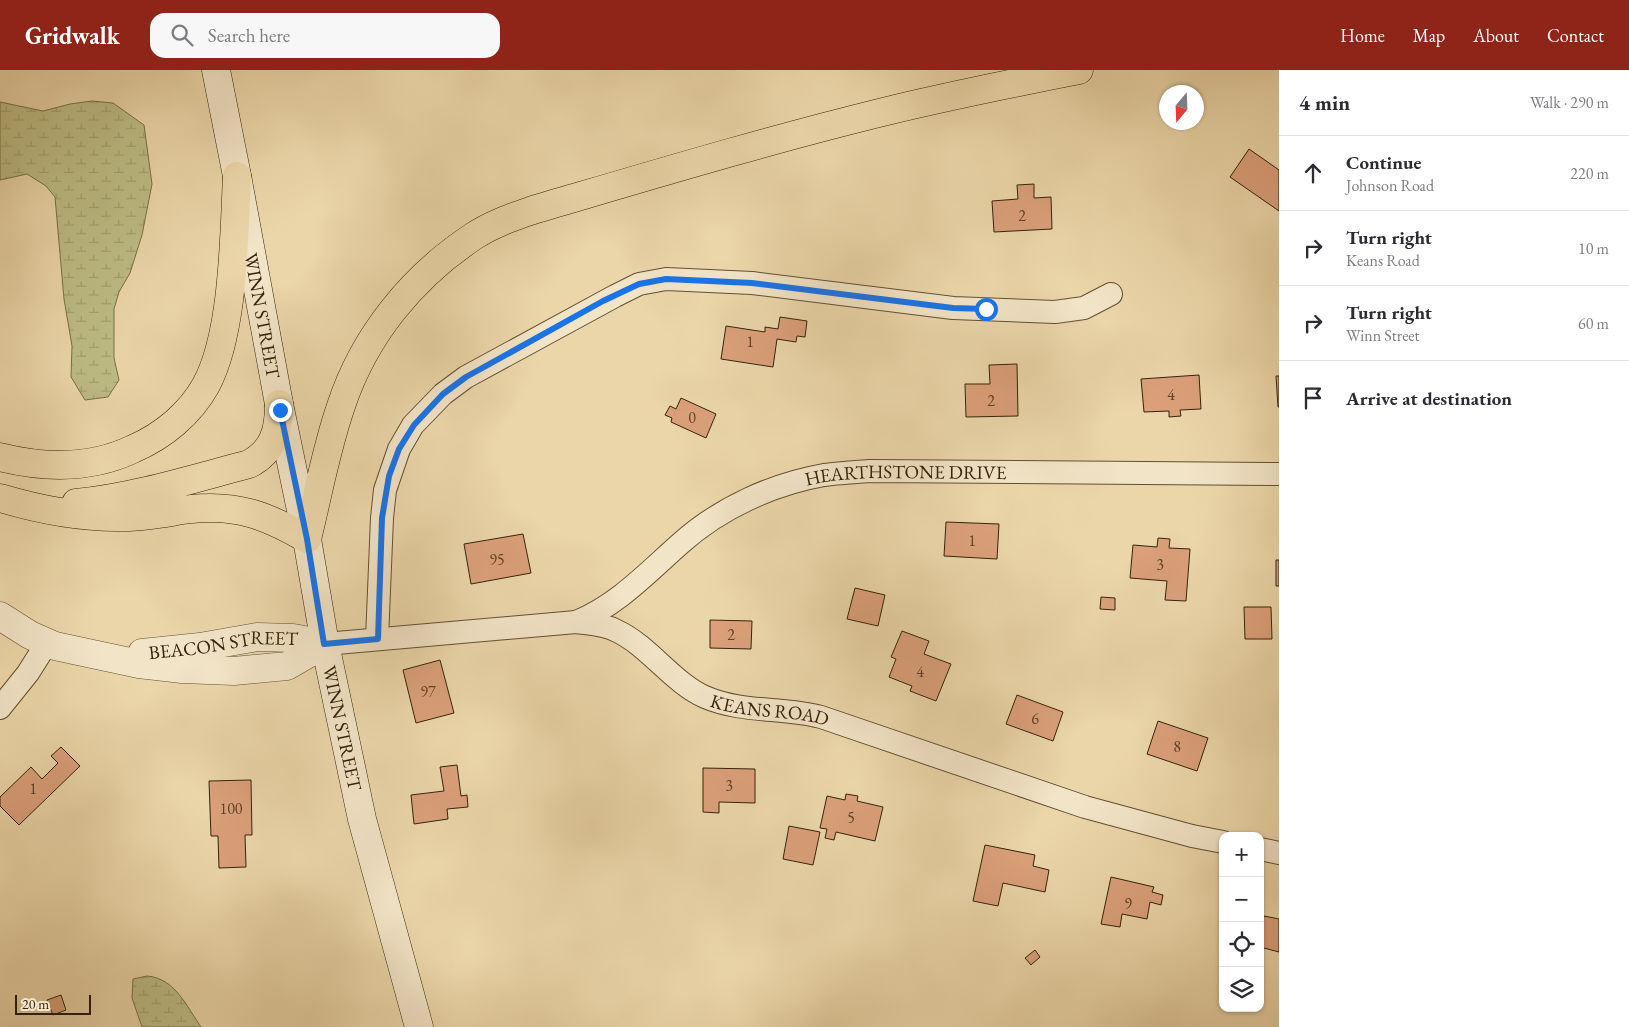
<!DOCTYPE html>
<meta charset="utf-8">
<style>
body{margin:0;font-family:"EB Garamond",serif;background:#f7f7f7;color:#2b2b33}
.controls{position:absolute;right:15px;bottom:15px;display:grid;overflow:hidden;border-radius:10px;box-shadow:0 1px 4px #0004}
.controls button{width:45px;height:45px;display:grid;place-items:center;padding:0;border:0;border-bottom:1px solid #e1e1e2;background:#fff;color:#2b2b33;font:25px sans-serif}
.compass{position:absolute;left:1159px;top:15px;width:45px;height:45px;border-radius:50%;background:#fff;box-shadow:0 1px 4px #0004;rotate:199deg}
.scale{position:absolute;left:15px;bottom:12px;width:76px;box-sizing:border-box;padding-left:5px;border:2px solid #34230b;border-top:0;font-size:14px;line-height:18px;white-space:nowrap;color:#34230b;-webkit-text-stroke:4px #f2e4c7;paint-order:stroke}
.stop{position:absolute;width:15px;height:15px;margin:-11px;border:4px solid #1a73e8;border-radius:50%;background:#fff}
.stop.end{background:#1a73e8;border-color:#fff;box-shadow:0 1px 5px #0008}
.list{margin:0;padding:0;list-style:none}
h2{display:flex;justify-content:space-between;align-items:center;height:65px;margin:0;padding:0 20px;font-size:21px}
h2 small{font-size:16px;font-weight:400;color:#7c7c81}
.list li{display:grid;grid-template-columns:32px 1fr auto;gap:15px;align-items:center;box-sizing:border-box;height:75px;padding:0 20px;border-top:1px solid #e1e1e2}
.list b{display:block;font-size:19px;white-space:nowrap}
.list p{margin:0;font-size:16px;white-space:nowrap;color:#7c7c81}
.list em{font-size:16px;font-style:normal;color:#7c7c81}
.icon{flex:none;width:28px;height:28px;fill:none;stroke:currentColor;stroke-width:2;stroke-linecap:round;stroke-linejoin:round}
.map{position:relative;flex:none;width:1279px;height:957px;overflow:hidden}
header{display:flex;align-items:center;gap:30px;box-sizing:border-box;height:70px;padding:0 25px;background:#8f2418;color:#fff}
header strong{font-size:24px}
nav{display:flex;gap:28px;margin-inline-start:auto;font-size:18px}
.search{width:350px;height:45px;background:#f7f7f7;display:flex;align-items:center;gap:12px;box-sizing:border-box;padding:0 18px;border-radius:15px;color:#7c7c81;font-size:19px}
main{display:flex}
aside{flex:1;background:#fff}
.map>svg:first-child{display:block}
.wetland{fill:url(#wetland-marsh);stroke:#787048}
.building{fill:#dba07a;stroke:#34230b}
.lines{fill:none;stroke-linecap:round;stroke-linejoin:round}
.minor-casing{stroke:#625032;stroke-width:24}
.tertiary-casing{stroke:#625032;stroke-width:29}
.secondary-casing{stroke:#34230b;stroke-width:29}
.motorway-casing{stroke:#34230b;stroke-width:29}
.minor{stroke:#f2e4c7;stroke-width:22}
.tertiary{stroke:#f2e4c7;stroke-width:28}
.secondary{stroke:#f2e4c7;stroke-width:28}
.motorway{stroke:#ebd6a9;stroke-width:28}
.route{stroke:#1a73e8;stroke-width:6}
.labels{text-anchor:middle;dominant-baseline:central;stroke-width:4;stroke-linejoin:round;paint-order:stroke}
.number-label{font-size:16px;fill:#5e4227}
.street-label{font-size:19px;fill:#34230b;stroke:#f2e4c7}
</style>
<header>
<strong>Gridwalk</strong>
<div class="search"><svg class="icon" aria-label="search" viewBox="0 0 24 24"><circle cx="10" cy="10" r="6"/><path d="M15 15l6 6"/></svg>Search here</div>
<nav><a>Home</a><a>Map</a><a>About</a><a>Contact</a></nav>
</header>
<main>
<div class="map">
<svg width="1279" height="957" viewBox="0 0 1279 957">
<defs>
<pattern id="wetland-marsh" width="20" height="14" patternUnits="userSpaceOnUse" patternTransform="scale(1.25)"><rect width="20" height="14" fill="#bdbc84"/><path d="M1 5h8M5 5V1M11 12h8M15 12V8" fill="none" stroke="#a3a171"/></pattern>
</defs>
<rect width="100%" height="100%" fill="#ebd6a9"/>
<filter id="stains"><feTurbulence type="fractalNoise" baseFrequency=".004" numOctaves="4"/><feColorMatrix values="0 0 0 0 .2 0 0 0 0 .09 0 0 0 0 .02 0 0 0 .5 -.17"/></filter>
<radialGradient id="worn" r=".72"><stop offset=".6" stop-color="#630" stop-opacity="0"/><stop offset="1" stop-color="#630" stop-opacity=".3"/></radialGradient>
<!-- wetland -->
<path class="wetland" d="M 92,31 L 113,33 L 144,55 L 152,114 L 142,165 L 130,203 L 119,222 L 114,239 L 114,288 L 119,310 L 108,327 L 85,330 L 71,307 L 72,276 L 64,229 L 55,127 L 46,116 L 27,104 L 0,110 L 0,32 L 43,41 L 70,34 Z
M 147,906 C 175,908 187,937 201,957 L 142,957 L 132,928 L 133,909 Z"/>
<!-- building -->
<path class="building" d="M 1249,79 L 1279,100 L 1279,141 L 1230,107 Z
M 1034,114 L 1034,128 L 1051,127 L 1052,159 L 994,162 L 992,131 L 1018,129 L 1017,115 Z
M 780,247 L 807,251 L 805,267 L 797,266 L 796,272 L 777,269 L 773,297 L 721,289 L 726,256 L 765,262 L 765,257 L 778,259 Z
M 1017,294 L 1018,346 L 966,347 L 965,314 L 990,314 L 989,295 Z
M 1199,305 L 1201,339 L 1180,340 L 1181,346 L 1169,347 L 1169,341 L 1144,342 L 1141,309 Z
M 1276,306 L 1279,306 L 1279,337 L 1278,337 Z
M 681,328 L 716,344 L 706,368 L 671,352 L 672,348 L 665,345 L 670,336 L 676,339 Z
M 946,452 L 999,454 L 997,489 L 944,486 Z
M 523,464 L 531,503 L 471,514 L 464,474 Z
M 1158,468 L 1170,469 L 1169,478 L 1190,479 L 1186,531 L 1165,530 L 1167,511 L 1130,508 L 1133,475 L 1157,477 Z
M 1276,490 L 1279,490 L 1279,516 L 1276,516 Z
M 855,518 L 885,525 L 878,556 L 847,549 Z
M 1101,527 L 1115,528 L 1115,540 L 1100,539 Z
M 1244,537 L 1271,537 L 1272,569 L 1245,569 Z
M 710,550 L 752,551 L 751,579 L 710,578 Z
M 902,561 L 929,571 L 924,584 L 951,594 L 936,631 L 910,621 L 912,616 L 889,607 L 896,589 L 891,587 Z
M 440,590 L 454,643 L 416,653 L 403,600 Z
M 1017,625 L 1063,642 L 1053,671 L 1006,654 Z
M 1158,651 L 1208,668 L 1197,701 L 1147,684 Z
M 61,677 L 80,696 L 19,755 L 0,736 L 0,727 L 31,697 L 42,709 L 58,693 L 51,686 Z
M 457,695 L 461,726 L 467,725 L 468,737 L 447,739 L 448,749 L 414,754 L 411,725 L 444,721 L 440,697 Z
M 703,698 L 755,699 L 755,733 L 719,732 L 719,743 L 703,742 Z
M 251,710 L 252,765 L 245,765 L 246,797 L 219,798 L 218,766 L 211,766 L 209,711 Z
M 846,724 L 858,726 L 857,731 L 883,737 L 875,771 L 836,762 L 834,770 L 825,768 L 827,759 L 820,758 L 827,726 L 845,730 Z
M 789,756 L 820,762 L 813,795 L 783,789 Z
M 985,775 L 1035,785 L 1033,796 L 1049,800 L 1045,822 L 1003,813 L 998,836 L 973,831 Z
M 1111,807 L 1154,817 L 1152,822 L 1163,825 L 1161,835 L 1150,832 L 1147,849 L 1122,844 L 1120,857 L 1101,854 Z
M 1264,846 L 1279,849 L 1279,882 L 1260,877 L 1260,862 Z
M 1035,880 L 1040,887 L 1031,895 L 1025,888 Z
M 61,925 L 66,940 L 53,945 L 47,930 Z"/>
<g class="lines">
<!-- minor casing -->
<g class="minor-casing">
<g id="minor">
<path id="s1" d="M 576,552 C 618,535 648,502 681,473 C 720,438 773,414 824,405 C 838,403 854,402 869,401 L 1279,404"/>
<path d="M 377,569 L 382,448 L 385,420 L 399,379 L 413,355 L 443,324 L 466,307 L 615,226 L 639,214 L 666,209 L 752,213 L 953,238 L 1055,242 L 1084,238 L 1111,224"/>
<path id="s2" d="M 325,574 L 576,552 C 590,554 604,554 617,561 C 649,576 673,613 705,627 C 742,643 783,637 821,647 L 1085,737 L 1192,766 L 1223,772"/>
<path d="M 0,638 L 28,603 L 47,573"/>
<path d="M 1260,779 L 1279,783"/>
</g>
</g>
<!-- tertiary casing -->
<g class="tertiary-casing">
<g id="tertiary">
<path d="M 0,546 L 30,565 L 55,576 L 139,594 L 182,599 L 234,601 L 287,596 L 325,574"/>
<path id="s3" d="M 142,583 L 200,577 L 257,567 L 293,568 L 325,574"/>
</g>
</g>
<!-- secondary casing -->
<g class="secondary-casing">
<g id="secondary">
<path id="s4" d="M 216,0 L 237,106 L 279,334 L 307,469 L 325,574 L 362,749 L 419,957"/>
</g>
</g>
<!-- motorway casing -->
<g class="motorway-casing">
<path id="motorway" d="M 0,387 C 44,398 91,399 133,379 C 163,366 190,344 206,315 C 234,263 234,166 237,106
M 0,428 C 40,440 82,448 124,447 C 147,447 169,442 191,439 C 237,434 268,446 307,469 C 318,425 326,379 341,336 C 364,266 412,207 474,166 C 492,154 513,147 533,140 C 649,106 765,71 883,42 C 948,26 1013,13 1079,0
M 76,433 C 135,427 192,409 249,394 C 274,381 279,360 279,334"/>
</g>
<!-- minor -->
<use href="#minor" class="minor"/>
<!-- tertiary -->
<use href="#tertiary" class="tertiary"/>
<!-- secondary -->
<use href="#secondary" class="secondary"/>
<!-- motorway -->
<use href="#motorway" class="motorway"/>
</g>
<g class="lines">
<!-- route -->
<path class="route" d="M 280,340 L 307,469 L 324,574 L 378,569 L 382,448 L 389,406 L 399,379 L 414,355 L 443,324 L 466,307 L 603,231 L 639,214 L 666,209 L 752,213 L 953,238 L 986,239"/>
</g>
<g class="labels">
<!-- number labels -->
<g class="number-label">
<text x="1022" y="145">2</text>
<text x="750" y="271">1</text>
<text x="1171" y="324">4</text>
<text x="991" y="330">2</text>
<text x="692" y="347">0</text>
<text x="972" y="470">1</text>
<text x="497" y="489">95</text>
<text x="1160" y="494">3</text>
<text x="731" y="564">2</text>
<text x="920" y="601">4</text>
<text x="428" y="621">97</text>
<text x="1035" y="648">6</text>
<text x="1177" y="676">8</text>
<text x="729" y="715">3</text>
<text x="33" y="718">1</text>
<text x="231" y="738">100</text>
<text x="851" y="747">5</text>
<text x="1128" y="833">9</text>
</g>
<!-- street labels -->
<g class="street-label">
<text stroke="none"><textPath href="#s4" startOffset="250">WINN STREET</textPath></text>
<text stroke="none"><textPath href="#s1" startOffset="374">HEARTHSTONE DRIVE</textPath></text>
<text stroke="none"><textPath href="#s3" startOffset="82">BEACON STREET</textPath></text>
<text stroke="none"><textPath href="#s2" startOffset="471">KEANS ROAD</textPath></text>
<text stroke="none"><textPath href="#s4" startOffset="670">WINN STREET</textPath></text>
</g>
</g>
<rect width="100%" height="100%" filter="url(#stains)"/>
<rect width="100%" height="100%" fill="url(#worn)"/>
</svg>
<div class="controls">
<button>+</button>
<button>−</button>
<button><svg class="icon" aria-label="locate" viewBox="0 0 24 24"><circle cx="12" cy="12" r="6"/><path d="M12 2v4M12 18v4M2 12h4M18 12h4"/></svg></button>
<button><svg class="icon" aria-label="layers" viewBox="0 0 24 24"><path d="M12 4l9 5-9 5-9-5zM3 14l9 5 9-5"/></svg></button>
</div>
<svg class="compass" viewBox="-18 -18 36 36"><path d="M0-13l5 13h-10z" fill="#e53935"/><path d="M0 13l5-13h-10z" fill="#7c7c81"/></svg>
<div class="scale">20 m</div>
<div class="stop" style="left:986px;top:239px"></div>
<div class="stop end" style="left:280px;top:340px"></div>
</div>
<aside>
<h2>4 min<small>Walk · 290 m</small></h2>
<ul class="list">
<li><svg class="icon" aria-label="ahead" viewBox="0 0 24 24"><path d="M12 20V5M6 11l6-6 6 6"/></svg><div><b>Continue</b><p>Johnson Road</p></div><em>220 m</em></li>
<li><svg class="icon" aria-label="right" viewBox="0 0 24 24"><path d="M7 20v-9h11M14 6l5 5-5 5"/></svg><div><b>Turn right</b><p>Keans Road</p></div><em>10 m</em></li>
<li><svg class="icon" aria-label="right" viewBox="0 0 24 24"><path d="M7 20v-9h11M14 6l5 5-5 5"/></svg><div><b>Turn right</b><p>Winn Street</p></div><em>60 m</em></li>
<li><svg class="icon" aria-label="arrive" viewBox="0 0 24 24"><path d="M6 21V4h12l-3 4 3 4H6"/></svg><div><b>Arrive at destination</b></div></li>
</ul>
</aside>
</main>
